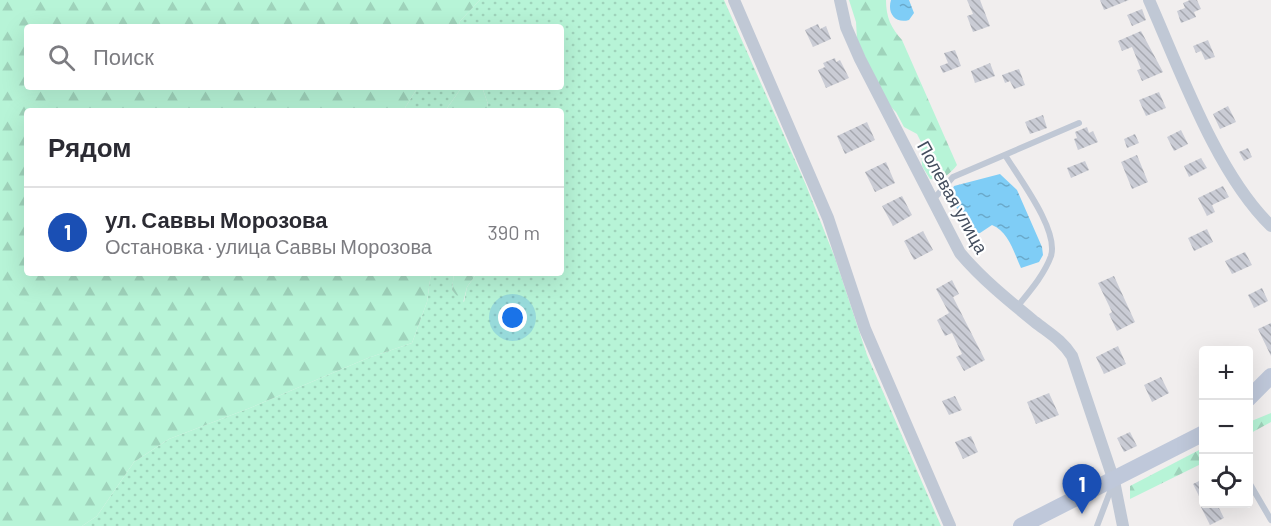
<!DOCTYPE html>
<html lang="ru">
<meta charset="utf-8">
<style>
body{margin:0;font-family:Barlow,sans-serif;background:#f7f7f7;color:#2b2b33}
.controls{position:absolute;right:18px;bottom:18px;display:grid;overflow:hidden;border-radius:6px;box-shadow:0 6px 24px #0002}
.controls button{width:54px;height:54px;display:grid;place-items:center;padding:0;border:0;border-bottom:2px solid #e1e1e2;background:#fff;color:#2b2b33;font:30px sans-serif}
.you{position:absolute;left:513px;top:318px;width:21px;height:21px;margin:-15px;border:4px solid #fff;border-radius:50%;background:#1a73e8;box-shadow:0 0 0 9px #1a73e833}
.badge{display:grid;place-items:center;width:39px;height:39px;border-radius:50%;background:#ea580c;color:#fff;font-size:20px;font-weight:700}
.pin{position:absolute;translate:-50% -50px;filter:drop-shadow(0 2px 3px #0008)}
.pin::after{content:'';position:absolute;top:32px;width:21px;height:18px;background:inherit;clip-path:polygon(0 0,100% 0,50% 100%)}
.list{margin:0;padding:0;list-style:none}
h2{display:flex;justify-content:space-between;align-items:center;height:78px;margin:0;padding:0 24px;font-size:26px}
h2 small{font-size:20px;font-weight:400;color:#7c7c81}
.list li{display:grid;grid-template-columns:39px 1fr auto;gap:18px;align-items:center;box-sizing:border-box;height:90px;padding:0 24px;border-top:2px solid #e1e1e2}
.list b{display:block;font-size:22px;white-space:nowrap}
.list p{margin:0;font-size:20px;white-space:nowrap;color:#7c7c81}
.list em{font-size:20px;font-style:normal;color:#7c7c81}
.icon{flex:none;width:33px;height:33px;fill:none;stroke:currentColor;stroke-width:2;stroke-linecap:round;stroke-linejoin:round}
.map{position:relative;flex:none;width:1271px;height:526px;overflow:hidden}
.search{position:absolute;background:#fff;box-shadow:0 6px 24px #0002;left:24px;top:24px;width:540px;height:66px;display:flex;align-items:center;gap:15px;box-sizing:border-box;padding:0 21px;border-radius:6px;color:#7c7c81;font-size:22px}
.panel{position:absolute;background:#fff;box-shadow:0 6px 24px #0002;left:24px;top:108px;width:540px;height:168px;border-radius:6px}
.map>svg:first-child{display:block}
.grass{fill:url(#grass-dots)}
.forest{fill:url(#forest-firs)}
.water{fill:url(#water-ripples)}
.building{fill:url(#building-back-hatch)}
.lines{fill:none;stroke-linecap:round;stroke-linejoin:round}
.lane{stroke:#c0c8d5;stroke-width:6}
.street{stroke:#c0c8d5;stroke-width:12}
.secondary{stroke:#bfc8da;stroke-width:16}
.labels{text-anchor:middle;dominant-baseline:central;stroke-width:4.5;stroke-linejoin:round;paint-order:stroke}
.street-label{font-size:18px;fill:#444e5e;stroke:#fff}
</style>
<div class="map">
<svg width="1271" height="526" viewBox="0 0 1271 526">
<defs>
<pattern id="grass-dots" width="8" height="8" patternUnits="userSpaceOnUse" patternTransform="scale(1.5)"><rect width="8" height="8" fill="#b7f4d7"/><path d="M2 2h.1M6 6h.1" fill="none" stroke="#9fd3bb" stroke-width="1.8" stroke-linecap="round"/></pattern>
<pattern id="forest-firs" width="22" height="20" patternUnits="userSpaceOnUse" patternTransform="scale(1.5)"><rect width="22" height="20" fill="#b7f4d7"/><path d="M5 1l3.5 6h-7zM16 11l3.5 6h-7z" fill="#9fd3bb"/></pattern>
<pattern id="water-ripples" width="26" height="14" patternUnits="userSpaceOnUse" patternTransform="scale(1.5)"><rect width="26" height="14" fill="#7fcdf6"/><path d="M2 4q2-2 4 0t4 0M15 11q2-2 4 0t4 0" fill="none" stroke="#6aa9ca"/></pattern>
<pattern id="building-back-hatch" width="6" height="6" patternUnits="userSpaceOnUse" patternTransform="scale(1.5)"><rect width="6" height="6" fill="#caccd5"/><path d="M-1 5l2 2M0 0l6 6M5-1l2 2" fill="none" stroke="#a6a8b0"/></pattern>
</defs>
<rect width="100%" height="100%" fill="#f1eeee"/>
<!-- grass -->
<path class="grass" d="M 480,0 L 724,0 L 806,185 L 835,258 L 867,355 L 941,526 L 82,526 L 97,516 L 134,462 L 169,439 L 250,408 L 368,358 L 412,343 L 427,302 L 431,273 L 454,273 L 452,290 L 464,302 L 467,287 L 477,273 L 561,273 L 561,111 L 486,111 L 488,104 L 482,87 L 561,87 L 561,27 L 459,27 L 460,21 Z
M 418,87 L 462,87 L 445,111 L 403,111 Z"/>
<!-- forest -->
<path class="forest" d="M 0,0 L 480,0 L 460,21 L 459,27 L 27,27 L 27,87 L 418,87 L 403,111 L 27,111 L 27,273 L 431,273 L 427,302 L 412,343 L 368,358 L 250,408 L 169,439 L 134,462 L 97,516 L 82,526 L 0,526 Z
M 849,0 L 886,0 C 886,17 891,28 902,40 L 957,165 C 950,174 942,181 930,179 L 922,166 L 921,142 L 917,134 L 904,127 L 896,112 L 885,101 L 857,39 L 856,22 Z
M 462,87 L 482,87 L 488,104 L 486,111 L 445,111 Z
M 454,273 L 477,273 L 467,287 L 463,303 L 452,290 Z
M 1271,413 L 1271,422 L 1249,434 L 1249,422 Z
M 1203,448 L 1203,463 L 1130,499 L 1130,486 Z"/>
<!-- water -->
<path class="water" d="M 891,0 L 909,0 L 914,13 L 909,20 C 895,24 887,13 891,0 Z
M 1000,174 L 1017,190 L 1042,247 L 1043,255 L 1039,262 L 1021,268 C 1014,253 1009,232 992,225 L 980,233 L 972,234 L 962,222 L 951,193 L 954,186 Z"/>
<!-- building -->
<path class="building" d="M 967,0 L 980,0 L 990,26 L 973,32 L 967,16 L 973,14 Z
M 1100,0 L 1129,0 L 1104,10 Z
M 1190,0 L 1197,0 L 1201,9 L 1194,12 L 1196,17 L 1181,23 L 1177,11 L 1185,8 L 1183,3 Z
M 1142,9 L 1146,20 L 1132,26 L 1127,15 Z
M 818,24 L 820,29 L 826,26 L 831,39 L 813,47 L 805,30 Z
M 1141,31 L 1163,72 L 1142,81 L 1137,70 L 1141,69 L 1132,47 L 1122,51 L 1118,41 Z
M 1208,40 L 1215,57 L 1205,60 L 1201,51 L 1196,53 L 1193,46 Z
M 955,50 L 961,66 L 943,73 L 940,66 L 948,63 L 944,53 Z
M 835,58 L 836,62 L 840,60 L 849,78 L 826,88 L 818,70 L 825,67 L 823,63 Z
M 990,63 L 995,76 L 975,83 L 971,71 Z
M 1019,69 L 1025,85 L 1014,89 L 1010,81 L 1005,83 L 1002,75 Z
M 1159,92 L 1166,108 L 1146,116 L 1139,100 Z
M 1228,106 L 1236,122 L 1220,129 L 1213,114 Z
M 1043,115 L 1047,128 L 1030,134 L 1025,122 Z
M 867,122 L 875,140 L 845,154 L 837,136 Z
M 1087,127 L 1089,133 L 1093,131 L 1098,142 L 1078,150 L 1074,139 L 1077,138 L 1075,132 Z
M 1181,130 L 1188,144 L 1174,151 L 1167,137 Z
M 1135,134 L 1139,143 L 1127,148 L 1124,139 Z
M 1248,148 L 1252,157 L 1244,161 L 1239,152 Z
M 1137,155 L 1148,182 L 1132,189 L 1121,162 Z
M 1201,158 L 1207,168 L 1189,177 L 1184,166 Z
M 1085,161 L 1089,170 L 1071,178 L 1067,168 Z
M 886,162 L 895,183 L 875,192 L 865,172 Z
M 1223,186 L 1229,197 L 1212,205 L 1215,212 L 1207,216 L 1198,198 Z
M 902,196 L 912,215 L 893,226 L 882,206 Z
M 1207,229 L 1213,242 L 1194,251 L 1188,238 Z
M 923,231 L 933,250 L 914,260 L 904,241 Z
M 1245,252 L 1252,265 L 1232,274 L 1225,261 Z
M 1114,276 L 1135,322 L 1117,331 L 1109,314 L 1112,312 L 1098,283 Z
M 952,280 L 959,294 L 953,297 L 985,360 L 964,371 L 956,357 L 962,354 L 952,333 L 945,336 L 937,320 L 949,313 L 936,289 Z
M 1262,288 L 1268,301 L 1254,308 L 1248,295 Z
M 1271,323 L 1271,356 L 1258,329 Z
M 1118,346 L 1126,364 L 1104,374 L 1096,357 Z
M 1161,377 L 1169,393 L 1152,402 L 1144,385 Z
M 1049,393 L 1059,415 L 1036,424 L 1027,402 Z
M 955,396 L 962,410 L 949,415 L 942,401 Z
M 1130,432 L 1137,446 L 1124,452 L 1117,438 Z
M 971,436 L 978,452 L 963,459 L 955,442 Z
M 1203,479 L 1203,504 L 1193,484 Z
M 1207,504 L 1217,504 L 1224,518 L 1210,525 L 1201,507 Z"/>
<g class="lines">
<!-- lane -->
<path class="lane" d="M 1005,155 C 1019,178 1059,230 1051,256 C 1044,275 1030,291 1017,307
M 932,201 L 953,177 L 1079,123
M 1248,464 L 1250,484 L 1271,520
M 1097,526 L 1113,484"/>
<!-- street -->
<path class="street" d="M 734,0 L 828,218 L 865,329 L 950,526
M 840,0 L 846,27 L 860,59 L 960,253 C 982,279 1008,300 1035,322 C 1049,333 1062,340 1072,356 L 1114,481 L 1123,526
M 1149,0 C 1180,70 1217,174 1271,226"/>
<!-- secondary -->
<path class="secondary" d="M 1248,399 L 1271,376
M 1021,526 L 1204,433"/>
</g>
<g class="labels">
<!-- street labels -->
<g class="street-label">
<text transform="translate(953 197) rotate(61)">Полевая улица</text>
</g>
</g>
</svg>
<div class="controls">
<button>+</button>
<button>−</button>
<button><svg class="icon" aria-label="locate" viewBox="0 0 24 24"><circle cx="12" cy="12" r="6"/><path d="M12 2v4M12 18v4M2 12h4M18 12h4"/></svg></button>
</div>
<div class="you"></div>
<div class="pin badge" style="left:1082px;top:514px;background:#1a4fb4">1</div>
<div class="search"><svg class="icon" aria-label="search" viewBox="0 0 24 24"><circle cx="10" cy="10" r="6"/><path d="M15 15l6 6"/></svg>Поиск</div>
<section class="panel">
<h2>Рядом<small></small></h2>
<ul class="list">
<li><span class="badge" style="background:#1a4fb4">1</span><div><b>ул. Саввы Морозова</b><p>Остановка · улица Саввы Морозова</p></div><em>390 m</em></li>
</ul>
</section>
</div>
